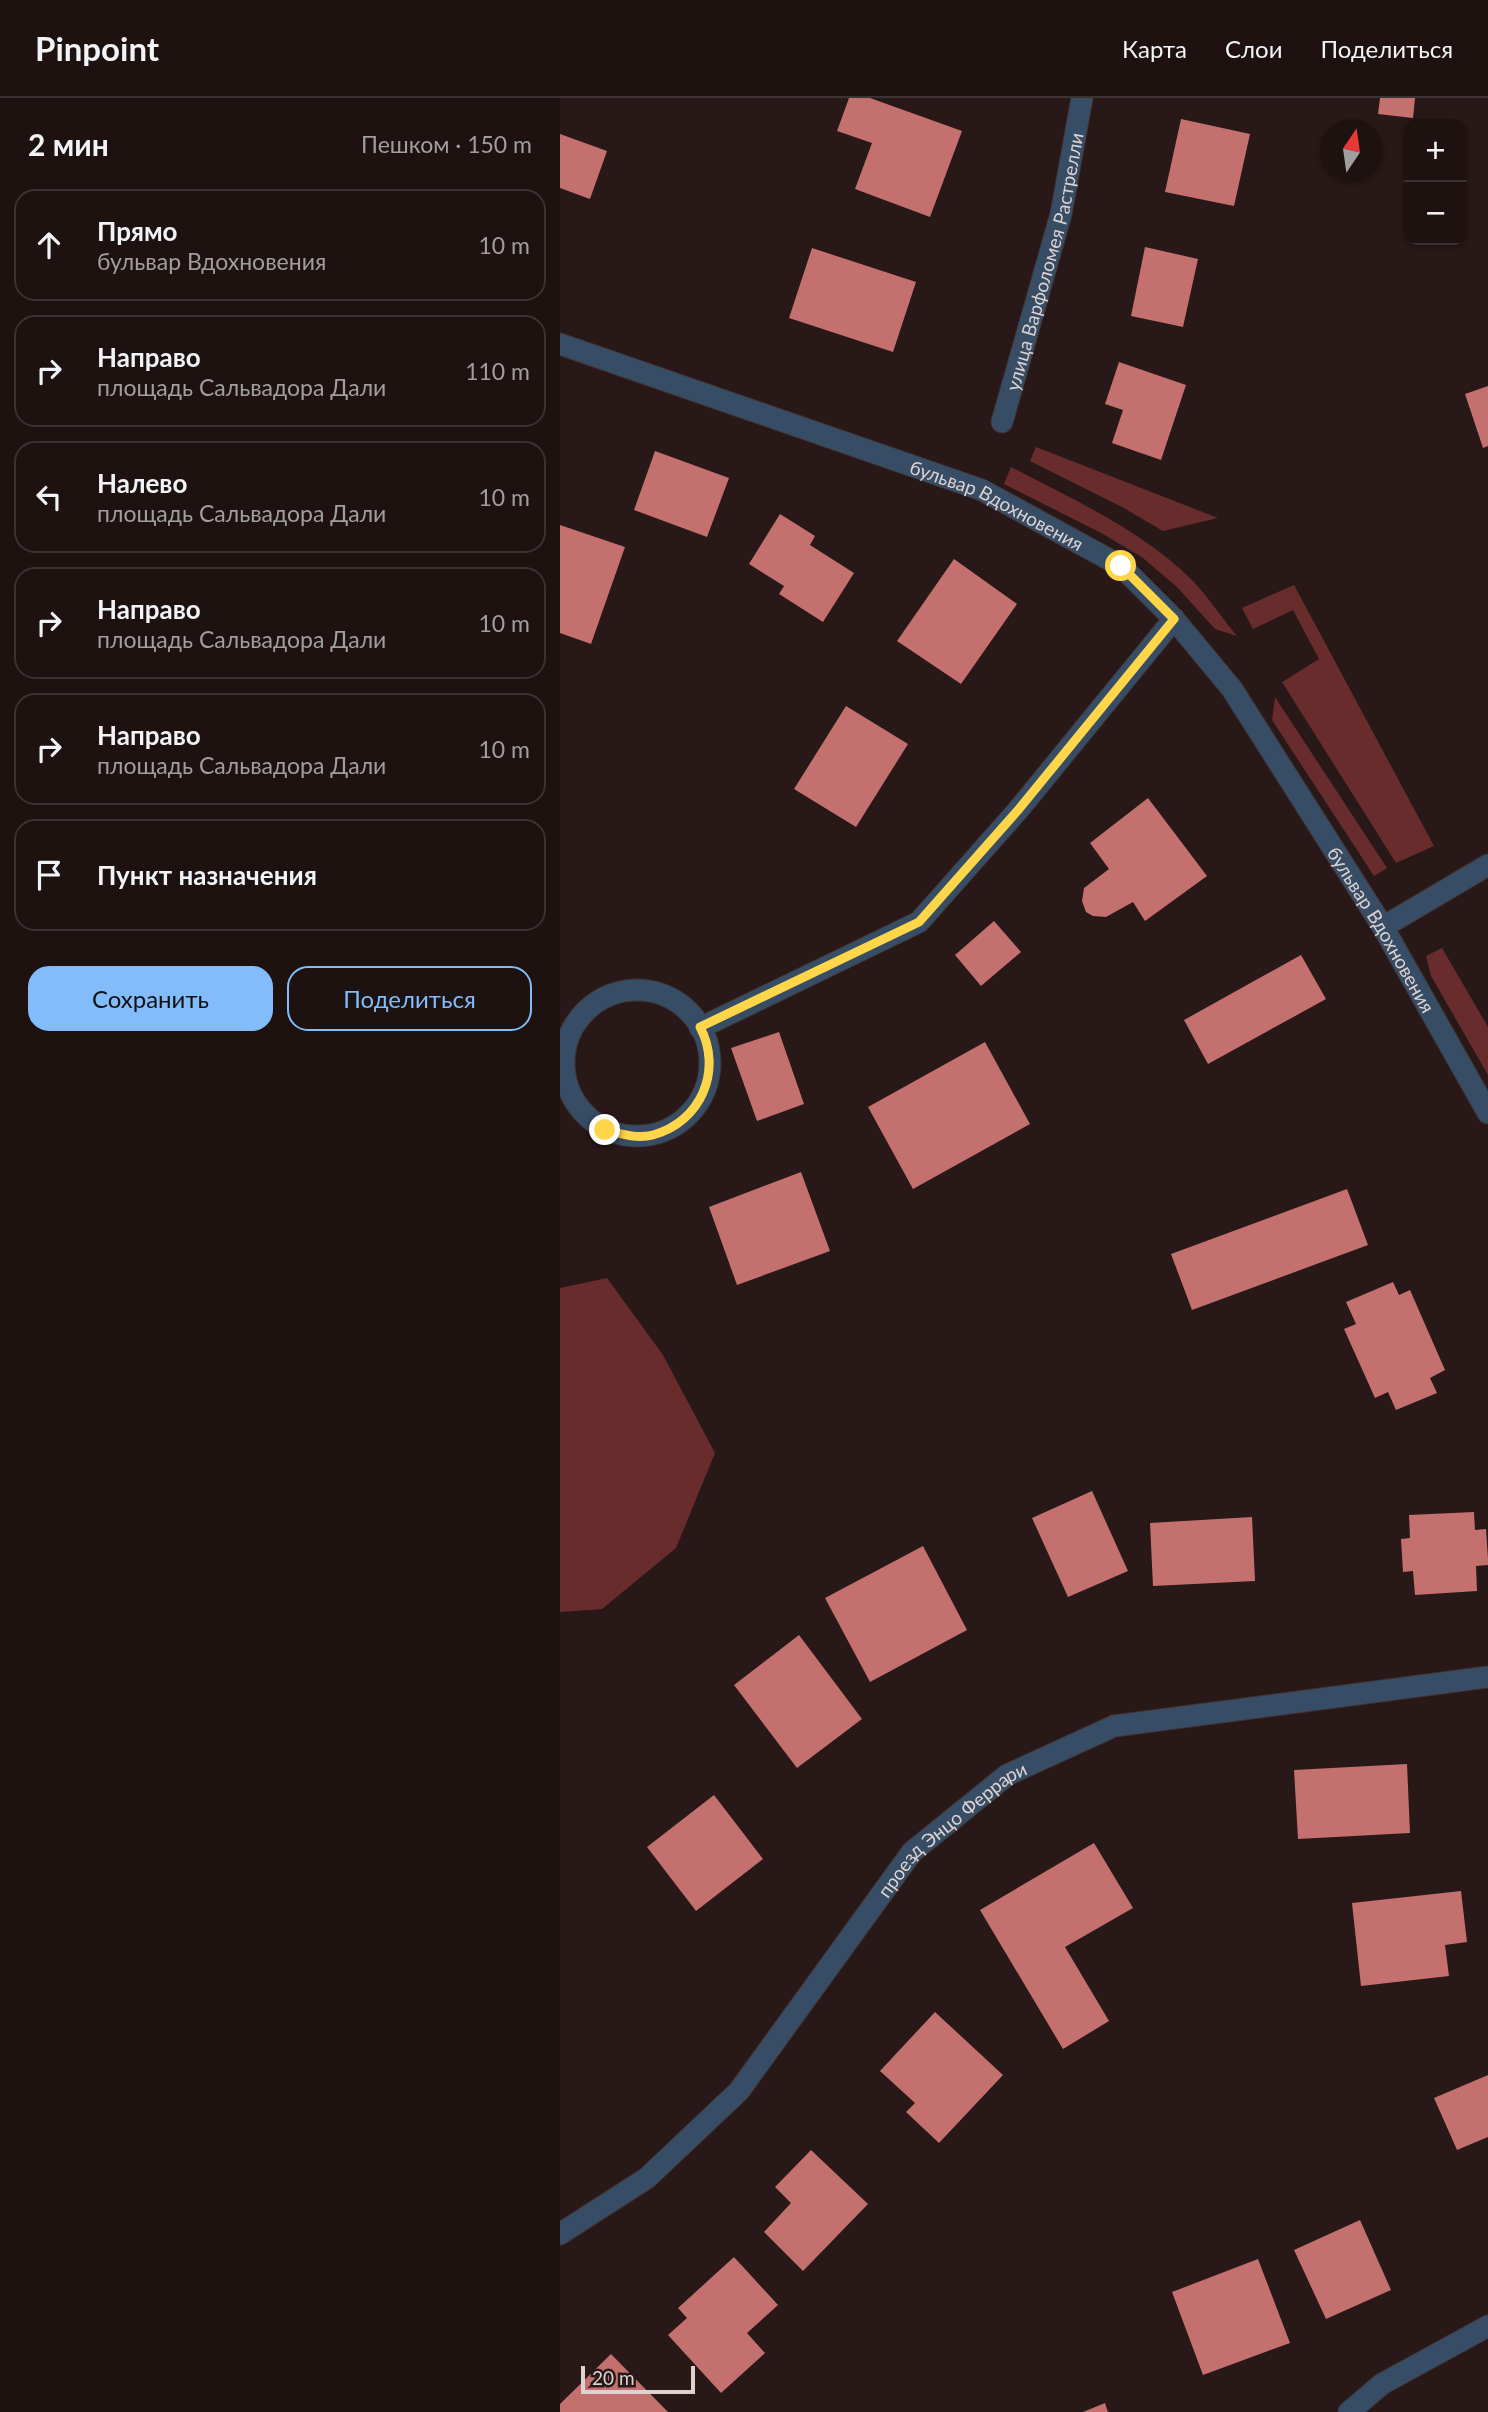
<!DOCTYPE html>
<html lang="ru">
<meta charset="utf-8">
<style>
body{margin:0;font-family:Lato,sans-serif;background:#2b201f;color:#f1f3f6}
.controls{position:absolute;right:21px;top:21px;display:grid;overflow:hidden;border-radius:14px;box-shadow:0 2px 5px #0004}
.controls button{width:63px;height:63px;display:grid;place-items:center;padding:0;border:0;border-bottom:2px solid #3c3231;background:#1e1211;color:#f1f3f6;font:35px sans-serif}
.compass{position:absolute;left:760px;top:21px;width:63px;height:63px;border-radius:50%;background:#1e1211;box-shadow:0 2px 5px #0004;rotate:13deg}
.scale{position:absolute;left:21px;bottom:18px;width:114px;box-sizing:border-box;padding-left:7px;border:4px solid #ded2d1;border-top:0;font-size:19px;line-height:24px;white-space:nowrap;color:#ded2d1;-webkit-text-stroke:5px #281817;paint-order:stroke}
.stop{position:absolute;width:21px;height:21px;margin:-16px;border:5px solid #ffd54a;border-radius:50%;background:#fff}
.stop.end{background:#ffd54a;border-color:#fff;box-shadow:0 2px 7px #0008}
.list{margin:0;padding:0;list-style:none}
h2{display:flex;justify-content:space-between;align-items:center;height:91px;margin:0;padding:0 28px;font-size:30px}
h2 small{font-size:23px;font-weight:400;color:#a19e9f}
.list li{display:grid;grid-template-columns:46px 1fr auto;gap:21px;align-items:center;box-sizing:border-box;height:112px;margin:0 14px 14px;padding:0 14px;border:2px solid #3c3231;border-radius:21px}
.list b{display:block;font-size:26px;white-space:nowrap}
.list p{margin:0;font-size:23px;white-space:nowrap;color:#a19e9f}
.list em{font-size:23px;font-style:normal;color:#a19e9f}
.actions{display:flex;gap:14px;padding:21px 28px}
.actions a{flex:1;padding:16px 0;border:2px solid #82bcfa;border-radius:21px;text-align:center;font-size:24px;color:#82bcfa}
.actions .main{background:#82bcfa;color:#111}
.icon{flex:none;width:38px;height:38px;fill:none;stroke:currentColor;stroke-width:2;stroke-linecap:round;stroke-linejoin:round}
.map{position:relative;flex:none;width:928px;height:2314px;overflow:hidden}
header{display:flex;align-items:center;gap:42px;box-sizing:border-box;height:98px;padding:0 35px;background:#1e1211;border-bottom:2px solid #3c3231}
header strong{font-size:33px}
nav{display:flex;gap:38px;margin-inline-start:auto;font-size:24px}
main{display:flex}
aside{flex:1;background:#1e1211}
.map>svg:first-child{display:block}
.green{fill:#692c2d}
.building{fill:#c4706f}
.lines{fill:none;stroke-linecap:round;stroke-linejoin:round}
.street-casing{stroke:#413231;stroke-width:23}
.street{stroke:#374d65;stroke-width:21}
.route{stroke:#ffd54a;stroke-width:9}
.labels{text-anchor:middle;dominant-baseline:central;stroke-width:7;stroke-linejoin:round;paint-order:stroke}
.street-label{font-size:19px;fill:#ded2d1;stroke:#281817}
</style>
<header>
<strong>Pinpoint</strong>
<nav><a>Карта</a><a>Слои</a><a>Поделиться</a></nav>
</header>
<main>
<aside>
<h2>2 мин<small>Пешком · 150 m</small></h2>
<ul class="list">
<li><svg class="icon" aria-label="ahead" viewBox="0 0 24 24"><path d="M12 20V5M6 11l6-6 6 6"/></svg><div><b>Прямо</b><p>бульвар Вдохновения</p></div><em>10 m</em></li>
<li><svg class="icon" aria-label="right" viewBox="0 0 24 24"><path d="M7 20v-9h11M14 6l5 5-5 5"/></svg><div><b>Направо</b><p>площадь Сальвадора Дали</p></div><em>110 m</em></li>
<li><svg class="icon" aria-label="left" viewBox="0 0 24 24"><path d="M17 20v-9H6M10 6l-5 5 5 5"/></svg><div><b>Налево</b><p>площадь Сальвадора Дали</p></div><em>10 m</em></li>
<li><svg class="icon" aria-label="right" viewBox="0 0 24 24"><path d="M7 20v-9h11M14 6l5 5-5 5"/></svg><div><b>Направо</b><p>площадь Сальвадора Дали</p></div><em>10 m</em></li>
<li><svg class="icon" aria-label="right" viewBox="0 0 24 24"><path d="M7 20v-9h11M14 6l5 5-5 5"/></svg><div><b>Направо</b><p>площадь Сальвадора Дали</p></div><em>10 m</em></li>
<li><svg class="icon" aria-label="arrive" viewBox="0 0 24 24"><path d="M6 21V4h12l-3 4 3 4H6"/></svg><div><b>Пункт назначения</b></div></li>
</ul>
<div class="actions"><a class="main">Сохранить</a><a>Поделиться</a></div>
</aside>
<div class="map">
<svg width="928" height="2314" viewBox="0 0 928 2314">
<rect width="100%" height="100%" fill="#281817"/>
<!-- green -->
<path class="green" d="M 476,349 L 658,420 L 603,433 L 562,409 L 470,363 Z
M 451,369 C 514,402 582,432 633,483 C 649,500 662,520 677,538 L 655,531 L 617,489 L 583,460 L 543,436 L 444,386 Z
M 734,487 L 874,748 L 836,765 L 722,584 L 759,561 L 733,512 L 693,531 L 682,510 Z
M 715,599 L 827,770 L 814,778 L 712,622 Z
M 882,850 L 928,929 L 928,977 L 871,878 L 866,858 Z
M 47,1180 L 103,1257 L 155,1355 L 116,1450 L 42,1511 L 0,1514 L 0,1190 Z"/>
<!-- building -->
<path class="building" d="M 289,0 L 310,0 L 402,33 L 370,119 L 295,91 L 312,45 L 277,33 Z
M 820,0 L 855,0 L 853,20 L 818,16 Z
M 621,21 L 690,36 L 674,108 L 605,94 Z
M 0,36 L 47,53 L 30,101 L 0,90 Z
M 585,149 L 638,161 L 623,229 L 571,218 Z
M 252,150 L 356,184 L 333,254 L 229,220 Z
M 559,264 L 626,287 L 601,362 L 552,345 L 563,312 L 545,306 Z
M 928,288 L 928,348 L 923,350 L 905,296 Z
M 95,353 L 169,380 L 147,439 L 74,412 Z
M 220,416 L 255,438 L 250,447 L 294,475 L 263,524 L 219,496 L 224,488 L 189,466 Z
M 0,427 L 65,449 L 31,546 L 0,535 Z
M 394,461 L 457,506 L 401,586 L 337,543 Z
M 286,608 L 348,646 L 296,729 L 234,691 Z
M 588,700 L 647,778 L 585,823 L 573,804 L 546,819 L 533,818 L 526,814 L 522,803 L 524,790 L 549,771 L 530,745 Z
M 434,823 L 461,854 L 421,888 L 395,857 Z
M 741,857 L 766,901 L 648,966 L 624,922 Z
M 219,934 L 244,1006 L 197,1023 L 171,950 Z
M 425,944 L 470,1026 L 353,1091 L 308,1009 Z
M 241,1074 L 270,1153 L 177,1187 L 149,1109 Z
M 787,1091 L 808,1147 L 632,1212 L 611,1156 Z
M 833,1184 L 839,1197 L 850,1192 L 885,1272 L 870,1280 L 877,1295 L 836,1312 L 828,1294 L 815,1300 L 784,1231 L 796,1226 L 786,1204 Z
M 532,1393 L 568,1473 L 508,1499 L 472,1420 Z
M 914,1414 L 915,1432 L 926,1431 L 928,1461 L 928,1467 L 916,1468 L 917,1493 L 855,1497 L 853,1473 L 843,1474 L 841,1441 L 850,1440 L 849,1417 Z
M 692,1419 L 695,1483 L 593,1488 L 590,1425 Z
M 363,1448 L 407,1532 L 310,1584 L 265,1500 Z
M 239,1537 L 302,1621 L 237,1670 L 174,1587 Z
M 847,1666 L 850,1735 L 738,1741 L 734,1672 Z
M 154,1697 L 203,1761 L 136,1813 L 87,1749 Z
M 534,1745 L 573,1810 L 505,1849 L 549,1923 L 503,1951 L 420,1812 Z
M 901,1793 L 907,1844 L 885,1847 L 889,1878 L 801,1888 L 792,1805 Z
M 375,1914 L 443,1977 L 379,2045 L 346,2014 L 355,2005 L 320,1973 Z
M 928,1977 L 928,2039 L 897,2052 L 874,2000 Z
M 251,2052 L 308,2106 L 243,2173 L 204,2134 L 231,2105 L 215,2089 Z
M 800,2122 L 831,2192 L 766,2221 L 734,2152 Z
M 174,2159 L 218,2207 L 187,2235 L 205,2255 L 161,2295 L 108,2237 L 127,2220 L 118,2210 Z
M 698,2161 L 730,2245 L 643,2277 L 612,2194 Z
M 51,2256 L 108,2314 L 0,2314 L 0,2306 Z
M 545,2305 L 548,2314 L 523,2314 Z"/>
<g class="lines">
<!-- street casing -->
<g class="street-casing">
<g id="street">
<path id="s1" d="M 0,246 L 422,392 L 561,468 L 614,521 L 672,591 L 823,829 L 928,1015"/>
<path id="s2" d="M 442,324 L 501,116 L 522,0"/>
<path d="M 823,829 L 928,767"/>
<circle cx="77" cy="965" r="73"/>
<path d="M 140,930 L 359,824 L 459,711 L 614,521"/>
<path id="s3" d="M 0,2136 L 87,2080 L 179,1993 L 352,1754 L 447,1677 L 554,1628 L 928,1579"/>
<path d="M 789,2314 L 822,2286 L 928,2228"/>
</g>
</g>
<!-- street -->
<use href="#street" class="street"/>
</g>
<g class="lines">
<!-- route -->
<path class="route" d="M 45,1032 C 61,1036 77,1041 93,1037 C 141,1024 163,972 140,929 L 359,824 L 459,711 L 614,521 L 561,468"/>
</g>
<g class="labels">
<!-- street labels -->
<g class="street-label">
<text stroke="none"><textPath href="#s2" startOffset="166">улица Варфоломея Растрелли</textPath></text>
<text stroke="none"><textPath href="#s1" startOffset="466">бульвар Вдохновения</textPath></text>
<text stroke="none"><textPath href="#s1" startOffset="1054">бульвар Вдохновения</textPath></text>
<text stroke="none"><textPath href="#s3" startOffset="570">проезд Энцо Феррари</textPath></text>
</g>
</g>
</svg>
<div class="controls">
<button>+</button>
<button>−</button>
</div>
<svg class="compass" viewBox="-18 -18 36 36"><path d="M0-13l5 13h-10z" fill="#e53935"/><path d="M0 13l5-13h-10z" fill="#a19e9f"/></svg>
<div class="scale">20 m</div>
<div class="stop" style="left:561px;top:468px"></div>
<div class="stop end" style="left:45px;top:1032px"></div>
</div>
</main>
